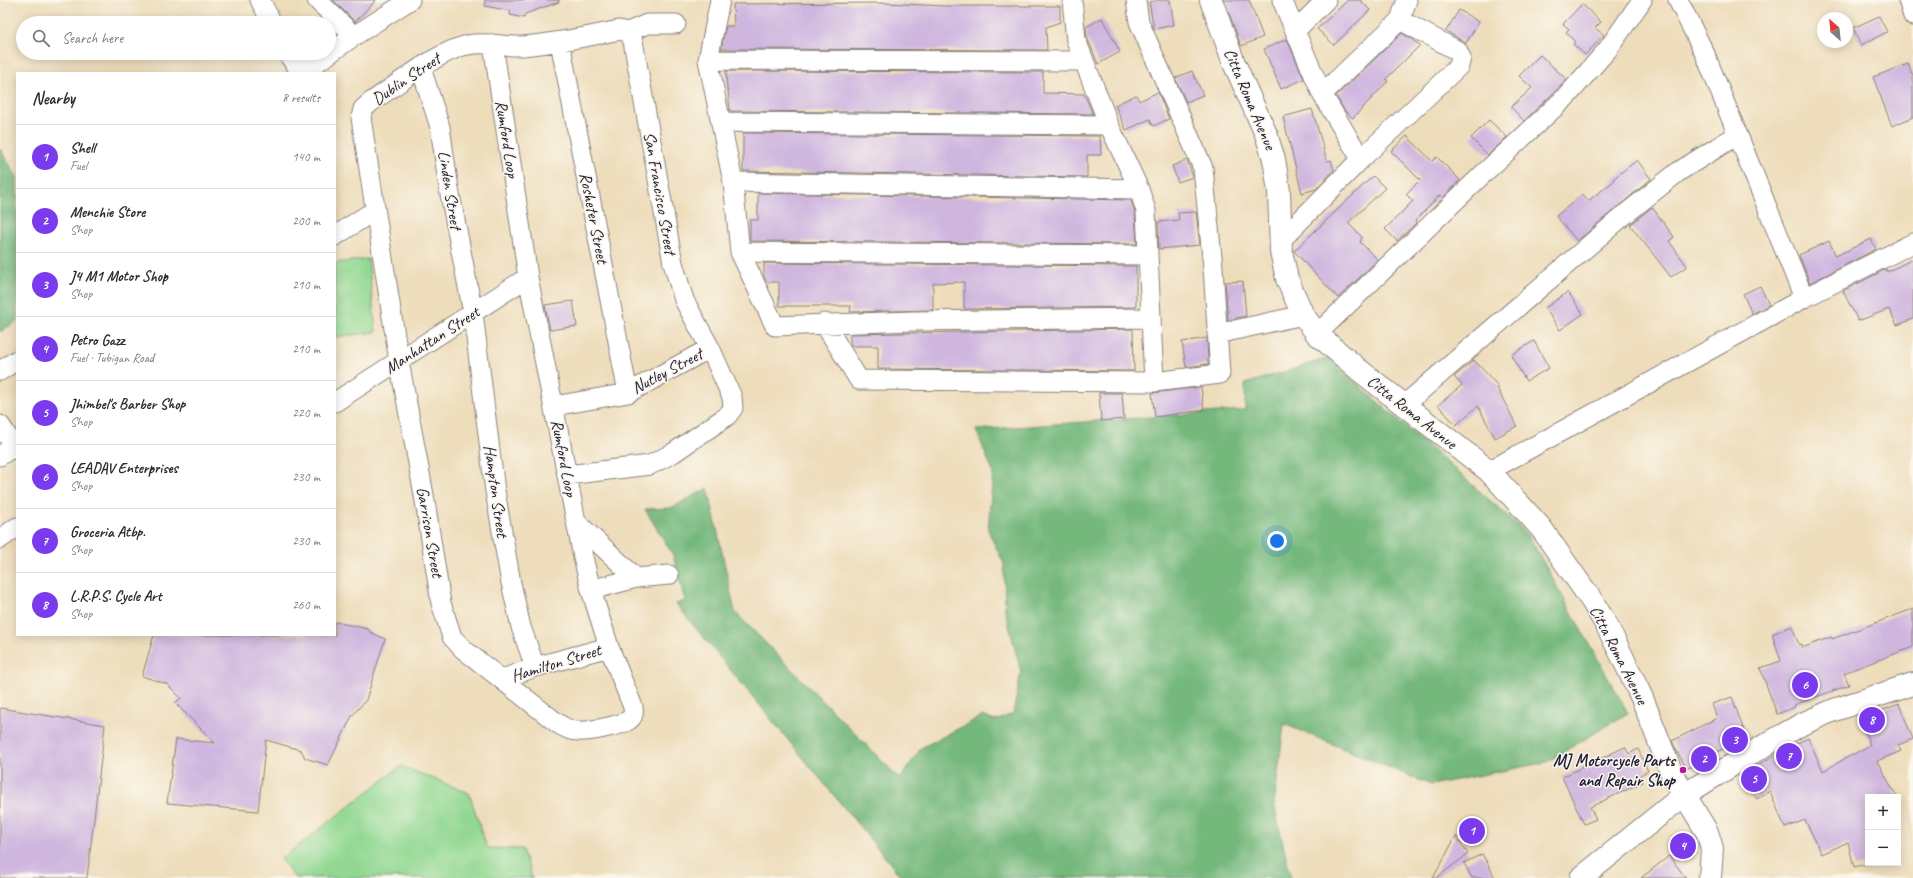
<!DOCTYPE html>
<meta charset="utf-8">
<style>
body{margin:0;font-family:Caveat,sans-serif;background:#f7f7f7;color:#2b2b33}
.controls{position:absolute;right:12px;bottom:12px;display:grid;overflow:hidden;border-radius:0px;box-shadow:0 2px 10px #0003}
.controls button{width:36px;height:36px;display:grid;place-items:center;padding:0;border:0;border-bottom:1px solid #e1e1e2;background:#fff;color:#2b2b33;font:20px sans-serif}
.compass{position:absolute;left:1817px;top:12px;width:36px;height:36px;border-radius:50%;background:#fff;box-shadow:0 2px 10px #0003;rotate:333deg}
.you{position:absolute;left:1277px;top:541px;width:14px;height:14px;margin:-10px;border:3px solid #fff;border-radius:50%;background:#1a73e8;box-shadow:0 0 0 6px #1a73e833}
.badge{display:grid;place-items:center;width:26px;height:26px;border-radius:50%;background:#7c3aed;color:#fff;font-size:13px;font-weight:700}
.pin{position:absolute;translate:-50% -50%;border:2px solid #fff;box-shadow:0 1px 4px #0006}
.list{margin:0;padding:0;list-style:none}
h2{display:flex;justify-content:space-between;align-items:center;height:52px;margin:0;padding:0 16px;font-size:17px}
h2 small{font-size:13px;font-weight:400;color:#7c7c81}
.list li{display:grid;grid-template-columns:26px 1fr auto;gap:12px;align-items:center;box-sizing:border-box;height:64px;padding:0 16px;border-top:1px solid #e1e1e2}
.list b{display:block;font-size:15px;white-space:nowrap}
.list p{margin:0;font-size:13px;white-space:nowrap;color:#7c7c81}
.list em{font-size:13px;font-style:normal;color:#7c7c81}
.icon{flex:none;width:22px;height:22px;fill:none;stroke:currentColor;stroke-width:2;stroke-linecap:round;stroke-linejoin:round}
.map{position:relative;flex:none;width:1913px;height:878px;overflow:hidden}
.search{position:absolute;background:#fff;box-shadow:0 2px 10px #0003;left:16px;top:16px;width:320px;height:44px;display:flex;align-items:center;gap:10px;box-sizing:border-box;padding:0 14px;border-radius:22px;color:#7c7c81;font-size:15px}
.panel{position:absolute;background:#fff;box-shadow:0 2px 10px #0003;left:16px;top:72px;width:320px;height:564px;border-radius:0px}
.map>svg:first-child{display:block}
.green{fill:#92d892;stroke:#5a7d66}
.forest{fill:#75b87c;stroke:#4c6d5c}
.building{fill:#cfb6df}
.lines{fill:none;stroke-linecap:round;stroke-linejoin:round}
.minor-casing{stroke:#88807b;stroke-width:21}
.tertiary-casing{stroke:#88807b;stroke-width:24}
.primary-casing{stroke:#88807b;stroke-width:24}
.minor{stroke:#fff;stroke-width:19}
.tertiary{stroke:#fff;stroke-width:22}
.primary{stroke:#fff;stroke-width:22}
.poi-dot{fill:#b5179e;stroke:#fbf7ec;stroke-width:1.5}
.labels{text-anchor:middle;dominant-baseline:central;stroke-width:3;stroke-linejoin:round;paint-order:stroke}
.street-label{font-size:17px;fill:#22223b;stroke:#fbf7ec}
.poi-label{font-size:17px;font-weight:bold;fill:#22223b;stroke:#fbf7ec;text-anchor:end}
</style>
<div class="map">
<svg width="1913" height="878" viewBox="0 0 1913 878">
<rect width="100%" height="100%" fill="#fbf7ec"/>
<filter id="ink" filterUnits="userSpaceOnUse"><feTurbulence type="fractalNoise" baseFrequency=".025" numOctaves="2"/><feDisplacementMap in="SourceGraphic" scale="8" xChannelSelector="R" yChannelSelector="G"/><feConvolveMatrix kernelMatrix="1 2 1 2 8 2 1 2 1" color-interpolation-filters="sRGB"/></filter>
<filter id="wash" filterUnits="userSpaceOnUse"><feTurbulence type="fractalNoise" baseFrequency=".012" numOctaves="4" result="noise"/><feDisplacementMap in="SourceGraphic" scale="16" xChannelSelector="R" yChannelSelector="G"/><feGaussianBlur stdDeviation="0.9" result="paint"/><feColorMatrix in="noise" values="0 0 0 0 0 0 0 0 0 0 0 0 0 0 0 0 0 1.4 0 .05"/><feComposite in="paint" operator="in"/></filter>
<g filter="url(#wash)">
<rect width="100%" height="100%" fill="#edb"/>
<!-- green -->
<path class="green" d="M 368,259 L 376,332 L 335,337 L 335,263 Z
M 401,766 L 469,793 L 487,848 L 522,849 L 532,878 L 295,878 L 281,859 Z"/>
<!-- forest -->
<path class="forest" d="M 0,149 L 17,177 L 17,321 L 0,332 Z
M 1328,358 L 1527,533 L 1628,713 L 1547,762 L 1431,785 L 1284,724 L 1274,805 L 1291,878 L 904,878 L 898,873 L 676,604 L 685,601 L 673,555 L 645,509 L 671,508 L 708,488 L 735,612 L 900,779 L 921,748 L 983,716 L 995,721 L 1013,714 L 1021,672 L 1005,610 L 1004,564 L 988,530 L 993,472 L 976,430 L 1245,410 L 1245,384 Z"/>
<g id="blocks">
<!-- building -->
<path class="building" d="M 333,0 L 376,0 L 355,22 Z
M 485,0 L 559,0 L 559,2 L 525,14 L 524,18 L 510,15 L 511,11 L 485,6 Z
M 1161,0 L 1170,0 L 1174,25 L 1154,29 L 1149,2 Z
M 1224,0 L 1249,0 L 1263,37 L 1241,46 Z
M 1348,0 L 1360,0 L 1370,10 L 1334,45 L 1317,29 Z
M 886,3 L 944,6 L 1060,6 L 1060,22 L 1046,27 L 1047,50 L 721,49 L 726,26 L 734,26 L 733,4 Z
M 1582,4 L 1601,22 L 1595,28 L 1604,35 L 1585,55 L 1573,44 L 1575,42 L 1566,32 L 1569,29 L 1563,24 Z
M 1459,10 L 1479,22 L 1466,43 L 1446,31 Z
M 1879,16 L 1887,32 L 1861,45 L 1853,28 Z
M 1102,18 L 1120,52 L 1098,64 L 1087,37 L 1086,27 Z
M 1402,33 L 1420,45 L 1386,79 L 1388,81 L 1353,118 L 1344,110 L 1336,96 Z
M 1287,39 L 1304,79 L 1281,89 L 1264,49 Z
M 1540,55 L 1567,80 L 1524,121 L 1511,107 L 1532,88 L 1519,76 Z
M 1908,64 L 1913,76 L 1913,117 L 1892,126 L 1873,77 Z
M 726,71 L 1043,72 L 1043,93 L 1084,94 L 1093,114 L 730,111 L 728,90 L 727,90 Z
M 1192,71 L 1203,95 L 1186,102 L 1175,78 Z
M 1158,92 L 1169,119 L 1153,126 L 1150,119 L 1126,130 L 1115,105 L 1136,95 L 1139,101 Z
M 1312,109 L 1327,161 L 1331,160 L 1334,170 L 1316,189 L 1302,193 L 1283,117 Z
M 1489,120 L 1507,137 L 1488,155 L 1471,138 Z
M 743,133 L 1100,136 L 1101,155 L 1087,155 L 1087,177 L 743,171 Z
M 1407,136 L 1432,161 L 1437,157 L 1460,180 L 1443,198 L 1440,195 L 1415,221 L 1416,223 L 1397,241 L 1385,229 L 1413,201 L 1406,194 L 1420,180 L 1391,151 Z
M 1187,160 L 1193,177 L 1178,182 L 1172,166 Z
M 1637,160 L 1651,179 L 1577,241 L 1556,216 L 1583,194 L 1588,201 L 1614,181 L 1613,179 Z
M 1373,176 L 1385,188 L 1348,223 L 1362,237 L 1360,242 L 1378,260 L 1338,298 L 1294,251 Z
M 758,193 L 1131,200 L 1135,213 L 1137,244 L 750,241 L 750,220 L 758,220 Z
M 1652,207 L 1674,237 L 1669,241 L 1687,266 L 1671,277 L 1630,225 Z
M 1196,212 L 1200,245 L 1159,249 L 1158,222 L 1179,220 L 1178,213 Z
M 1871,239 L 1876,249 L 1810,283 L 1799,255 L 1829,241 L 1836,256 Z
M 1913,259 L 1913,319 L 1897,325 L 1889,309 L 1858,321 L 1843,291 L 1886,269 L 1887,272 Z
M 764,263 L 1136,266 L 1136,307 L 964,309 L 964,282 L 933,283 L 933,310 L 850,312 L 851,306 L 779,306 L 779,282 L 767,282 L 764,277 Z
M 1243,281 L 1246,316 L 1228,320 L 1225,282 Z
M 1760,286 L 1769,305 L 1752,314 L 1743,294 Z
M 1568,292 L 1583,314 L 1560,330 L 1545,308 Z
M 573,301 L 577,326 L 550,330 L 545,305 Z
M 1133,329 L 1134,371 L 878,369 L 878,346 L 851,346 L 850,344 L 850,334 Z
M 1207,338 L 1208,364 L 1186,367 L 1182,342 Z
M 1534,341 L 1549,368 L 1526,381 L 1511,355 Z
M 1474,360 L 1499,387 L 1497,388 L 1517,426 L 1495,438 L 1478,406 L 1456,425 L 1438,405 L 1462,385 L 1454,377 Z
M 1201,387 L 1204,410 L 1155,417 L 1152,393 Z
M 1099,393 L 1122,393 L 1124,419 L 1101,421 Z
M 1913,609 L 1913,647 L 1844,673 L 1849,685 L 1794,705 L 1795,707 L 1777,714 L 1760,668 L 1781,661 L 1772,634 L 1792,626 L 1799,645 L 1801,644 L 1802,648 L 1831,637 L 1832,639 Z
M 335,622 L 368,629 L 370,632 L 385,639 L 366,700 L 352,716 L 328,765 L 305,758 L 301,750 L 266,740 L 258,811 L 167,803 L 176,739 L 215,743 L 175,703 L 181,698 L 167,684 L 142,676 L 154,635 L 335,635 Z
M 1732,697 L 1747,739 L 1709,755 L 1710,757 L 1686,769 L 1672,741 L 1717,718 L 1712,704 Z
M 1899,704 L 1913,739 L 1898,745 L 1901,751 L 1877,761 L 1897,797 L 1868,797 L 1868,864 L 1854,867 L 1848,842 L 1822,854 L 1805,820 L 1785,828 L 1770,791 L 1757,799 L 1742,774 L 1791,746 L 1808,738 L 1823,771 L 1870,745 L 1860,719 Z
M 0,708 L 105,725 L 87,878 L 0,878 Z
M 1625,747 L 1629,754 L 1638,749 L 1648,771 L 1640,775 L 1643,782 L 1590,807 L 1596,819 L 1584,824 L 1562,777 Z
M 1456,836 L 1468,854 L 1436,878 L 1433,878 Z
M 1482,854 L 1488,864 L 1495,878 L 1472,878 L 1464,863 Z
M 1669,856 L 1686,878 L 1641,878 Z"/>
</g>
</g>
<g filter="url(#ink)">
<use href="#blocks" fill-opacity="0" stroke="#88807b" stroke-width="1"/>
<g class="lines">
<!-- minor casing -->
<g class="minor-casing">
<path id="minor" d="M 260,0 L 272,23
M 317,0 L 354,36 L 410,0
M 720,0 L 708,60 L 733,182 L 740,252 L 775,326 L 913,321 L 1150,318
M 1072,0 L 1076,40 L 1109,125 L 1139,189 L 1146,211 L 1154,382
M 1282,0 L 1322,94 L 1361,159
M 1678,0 L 1705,54 L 1804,298
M 1908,0 L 1913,16
M 1295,31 L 1326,0
M 560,42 L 628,393
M 493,44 L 528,277 L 583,557 L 591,590 L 609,647 L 633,707 C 634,712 633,717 629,720 C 620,726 587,732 577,731 C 570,731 563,727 557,723 L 463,649 L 452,637 L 441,603 L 424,495 L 399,361 L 361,118 L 363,109 L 371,102 C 395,86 440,50 468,45 C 486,41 505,47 523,46 C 555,43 587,37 619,30 L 628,32 L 647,24 L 676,24
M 287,53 L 298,68 L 308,69 L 354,36
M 708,60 L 1084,61
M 421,68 L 440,127 L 449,189 L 473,313 L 495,491 L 511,583 L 521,627 L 535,667
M 1322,94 L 1400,20 L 1407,0
M 721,122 L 1109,125
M 733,182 L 1139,189
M 335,236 L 375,210
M 1280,241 L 1361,159 L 1459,66 L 1461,58 L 1458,51 L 1400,20
M 740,252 L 1147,255
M 824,323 L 859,380 L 1154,382 L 1220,374 L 1213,267 L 1203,168 L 1139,22 L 1136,0
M 1217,334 L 1303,315
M 1317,334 L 1483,174 L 1567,96 L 1608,49 L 1642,0
M 0,371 L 17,360
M 335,402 L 528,277
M 554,406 L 628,393 L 710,348
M 1403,406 L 1623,216 L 1678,172 L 1737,135
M 0,425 L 17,450
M 0,456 L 14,446
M 1489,471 L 1804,298 L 1913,243
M 567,475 L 650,465 L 673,453 L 727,416 L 733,408 L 732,397 L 710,348 L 684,300 L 673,263 L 633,41 L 628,32
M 576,522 L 636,578
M 0,539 L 17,527
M 591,590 L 636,578 L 669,575
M 503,679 L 535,667 L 609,647"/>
</g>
<!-- tertiary casing -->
<g class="tertiary-casing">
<path id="tertiary" d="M 1211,0 L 1234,63 L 1266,134 L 1274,159 L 1279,191 L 1281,251 L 1287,279 L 1303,315 L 1317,334 L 1359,370 L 1489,471 L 1541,528 L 1592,601 L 1606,624 L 1621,654 L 1642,698 L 1672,774 L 1707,832 L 1712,848 L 1710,878"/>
</g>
<!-- primary casing -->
<g class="primary-casing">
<path id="primary" d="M 1581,878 L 1684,795 L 1755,751 L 1802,724 L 1834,710 L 1913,684"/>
</g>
<!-- minor -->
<use href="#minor" class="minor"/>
<!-- tertiary -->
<use href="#tertiary" class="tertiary"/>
<!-- primary -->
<use href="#primary" class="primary"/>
</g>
</g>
<!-- markers -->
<circle class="poi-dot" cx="1683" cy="770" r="4"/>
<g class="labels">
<!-- street labels -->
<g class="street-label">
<text transform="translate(406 79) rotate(-34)">Dublin Street</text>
<text transform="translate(1250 99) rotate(67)">Citta Roma Avenue</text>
<text transform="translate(507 139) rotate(81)">Rumford Loop</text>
<text transform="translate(450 190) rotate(81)">Linden Street</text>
<text transform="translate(660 193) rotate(80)">San Francisco Street</text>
<text transform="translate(594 218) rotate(79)">Rosheter Street</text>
<text transform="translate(432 340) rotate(-33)">Manhattan Street</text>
<text transform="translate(667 371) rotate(-28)">Nutley Street</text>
<text transform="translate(1412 412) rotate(38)">Citta Roma Avenue</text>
<text transform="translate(564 458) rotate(79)">Rumford Loop</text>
<text transform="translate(496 491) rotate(82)">Hampton Street</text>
<text transform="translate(430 532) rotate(80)">Garrison Street</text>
<text transform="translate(1619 655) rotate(63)">Citta Roma Avenue</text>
<text transform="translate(556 663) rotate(-17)">Hamilton Street</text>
</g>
<!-- poi labels -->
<g class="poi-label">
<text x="1675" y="760">MJ Motorcycle Parts<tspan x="1675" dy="20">and Repair Shop</tspan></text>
</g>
</g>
</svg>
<div class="controls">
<button>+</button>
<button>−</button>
</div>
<svg class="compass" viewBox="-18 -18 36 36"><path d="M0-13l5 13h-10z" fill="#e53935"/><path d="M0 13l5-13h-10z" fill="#7c7c81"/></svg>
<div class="you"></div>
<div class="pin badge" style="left:1472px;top:831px">1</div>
<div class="pin badge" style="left:1704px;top:759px">2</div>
<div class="pin badge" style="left:1735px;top:740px">3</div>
<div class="pin badge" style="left:1683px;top:846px">4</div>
<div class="pin badge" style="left:1754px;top:779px">5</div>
<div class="pin badge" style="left:1805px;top:685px">6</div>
<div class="pin badge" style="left:1789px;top:756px">7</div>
<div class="pin badge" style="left:1872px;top:720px">8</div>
<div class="search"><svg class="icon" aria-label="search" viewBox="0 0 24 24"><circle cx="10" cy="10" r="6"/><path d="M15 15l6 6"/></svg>Search here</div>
<section class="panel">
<h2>Nearby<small>8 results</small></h2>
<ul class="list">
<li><span class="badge">1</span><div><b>Shell</b><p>Fuel</p></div><em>140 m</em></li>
<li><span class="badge">2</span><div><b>Menchie Store</b><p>Shop</p></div><em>200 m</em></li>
<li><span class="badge">3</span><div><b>J4 M1 Motor Shop</b><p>Shop</p></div><em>210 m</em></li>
<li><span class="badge">4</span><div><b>Petro Gazz</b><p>Fuel · Tubigan Road</p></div><em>210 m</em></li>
<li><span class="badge">5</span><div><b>Jhimbel's Barber Shop</b><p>Shop</p></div><em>220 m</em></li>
<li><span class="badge">6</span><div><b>LEADAV Enterprises</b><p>Shop</p></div><em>230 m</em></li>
<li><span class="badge">7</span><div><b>Groceria Atbp.</b><p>Shop</p></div><em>230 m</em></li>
<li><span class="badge">8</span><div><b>L.R.P.S. Cycle Art</b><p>Shop</p></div><em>260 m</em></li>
</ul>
</section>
</div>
